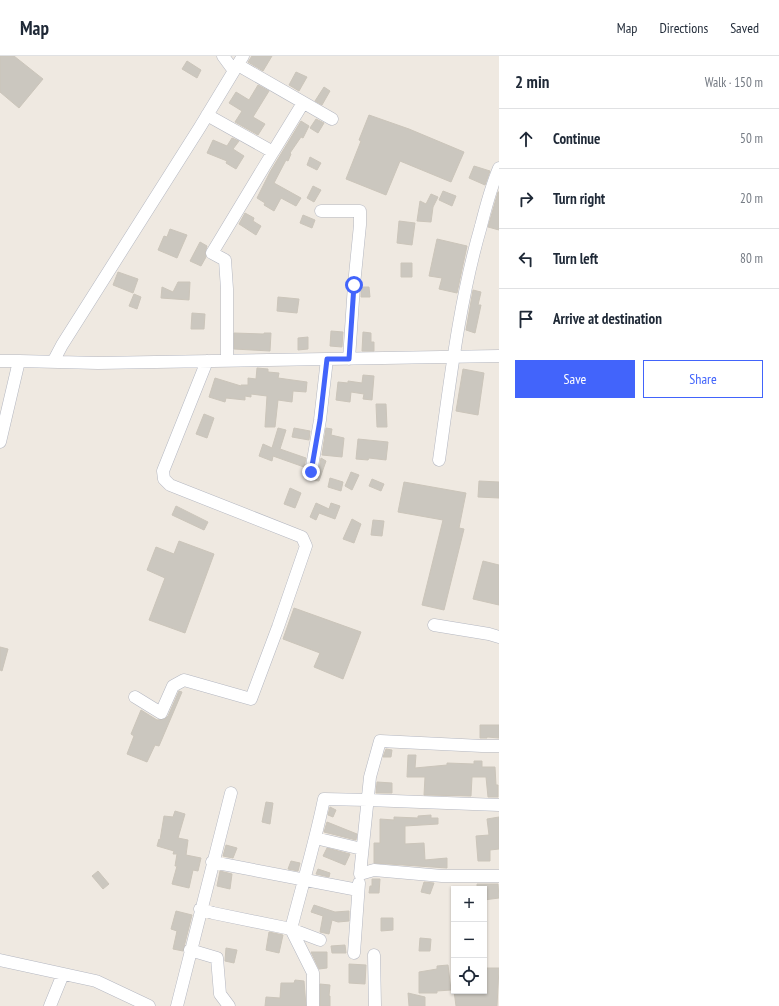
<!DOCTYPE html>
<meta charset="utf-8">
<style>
body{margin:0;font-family:"PT Sans Narrow",sans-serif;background:#f2f2f3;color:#1f2937}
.controls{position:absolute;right:12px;bottom:12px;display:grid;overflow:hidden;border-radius:0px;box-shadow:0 1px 3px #0004}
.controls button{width:36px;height:36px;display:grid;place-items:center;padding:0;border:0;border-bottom:1px solid #e0e1e3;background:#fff;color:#1f2937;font:20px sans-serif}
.stop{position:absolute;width:12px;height:12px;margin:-9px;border:3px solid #4264fb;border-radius:50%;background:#fff}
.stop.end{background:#4264fb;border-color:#fff;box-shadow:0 1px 4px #0008}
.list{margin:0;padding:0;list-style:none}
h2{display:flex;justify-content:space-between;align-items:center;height:52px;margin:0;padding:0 16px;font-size:17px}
h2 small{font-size:13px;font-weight:400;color:#747a83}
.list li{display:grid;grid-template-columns:26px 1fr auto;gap:12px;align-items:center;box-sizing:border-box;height:60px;padding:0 16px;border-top:1px solid #e0e1e3}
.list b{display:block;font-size:15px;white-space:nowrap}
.list em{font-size:13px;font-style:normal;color:#747a83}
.actions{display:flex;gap:8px;padding:12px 16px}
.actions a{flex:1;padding:9px 0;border:1px solid #4264fb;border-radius:0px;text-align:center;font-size:14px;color:#4264fb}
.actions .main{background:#4264fb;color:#fff}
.icon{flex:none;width:22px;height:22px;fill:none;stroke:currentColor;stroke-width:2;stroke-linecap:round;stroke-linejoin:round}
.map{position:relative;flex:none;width:499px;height:950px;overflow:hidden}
header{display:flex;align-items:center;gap:24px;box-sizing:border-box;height:56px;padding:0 20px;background:#fff;border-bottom:1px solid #e0e1e3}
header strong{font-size:19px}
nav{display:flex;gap:22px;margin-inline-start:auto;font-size:14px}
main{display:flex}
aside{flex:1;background:#fff}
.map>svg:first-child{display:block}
.building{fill:#cbc7bf;stroke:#cbc5ba}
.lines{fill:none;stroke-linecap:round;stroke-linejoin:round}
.minor-casing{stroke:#b4b7c1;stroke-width:13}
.minor{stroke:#fff;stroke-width:12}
.route{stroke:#4264fb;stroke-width:5}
</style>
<header>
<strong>Map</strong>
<nav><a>Map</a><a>Directions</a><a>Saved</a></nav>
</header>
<main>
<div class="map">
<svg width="499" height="950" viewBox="0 0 499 950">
<rect width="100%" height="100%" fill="#efe9e1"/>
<!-- building -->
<path class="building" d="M 0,0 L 14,0 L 43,23 L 19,52 L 0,36 Z
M 252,0 L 272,0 L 263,15 L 248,6 Z
M 187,5 L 201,14 L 197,22 L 182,13 Z
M 296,16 L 307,21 L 299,35 L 289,29 Z
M 258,29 L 269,35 L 253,61 L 265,68 L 258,79 L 235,66 L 242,55 L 229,47 L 236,36 L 249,44 Z
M 324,31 L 330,35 L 322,49 L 315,45 Z
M 369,59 L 409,73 L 464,96 L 451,126 L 400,105 L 386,139 L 346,123 L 361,85 L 359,84 Z
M 316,63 L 324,67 L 318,77 L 310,72 Z
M 301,65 L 309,70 L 303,82 L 301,81 L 290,97 L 291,98 L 288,105 L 286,104 L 274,127 L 301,142 L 296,150 L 281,142 L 274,155 L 264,149 L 265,147 L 257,142 L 270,116 Z
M 232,82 L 239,85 L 233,93 L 244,100 L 236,113 L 226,107 L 227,105 L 207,97 L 213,84 L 227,90 Z
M 310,101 L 321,107 L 317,114 L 307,109 Z
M 474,110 L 490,115 L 485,129 L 469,122 Z
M 313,130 L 321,134 L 314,146 L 307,142 Z
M 443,135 L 456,140 L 452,150 L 439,144 Z
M 498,136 L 499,136 L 499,174 L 488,171 Z
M 431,138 L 438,141 L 433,151 L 431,166 L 417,165 L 420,145 L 426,148 Z
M 245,157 L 254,162 L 253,165 L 261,170 L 256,179 L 239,168 Z
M 303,159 L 315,164 L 312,172 L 300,167 Z
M 399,165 L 415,167 L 412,189 L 397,187 Z
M 170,173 L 187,179 L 177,202 L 158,194 L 164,180 L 167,181 Z
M 437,183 L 467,190 L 457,237 L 439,233 L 442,222 L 429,220 Z
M 200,186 L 207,190 L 205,197 L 206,201 L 201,210 L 190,205 Z
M 401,207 L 412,207 L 412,221 L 401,221 Z
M 118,216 L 138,223 L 133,237 L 113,229 Z
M 178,226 L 190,226 L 189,244 L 161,242 L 162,231 L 173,236 Z
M 361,231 L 369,231 L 370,241 L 361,241 Z
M 473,234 L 481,236 L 478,249 L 481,249 L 475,277 L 466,274 Z
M 134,238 L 141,241 L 137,253 L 129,250 Z
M 278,241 L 299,243 L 297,257 L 277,255 Z
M 192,257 L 205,258 L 204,273 L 191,273 Z
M 331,275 L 343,276 L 342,291 L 330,290 Z
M 363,276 L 371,277 L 371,286 L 374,286 L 374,295 L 362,295 Z
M 234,277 L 264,278 L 264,277 L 271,277 L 270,295 L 234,293 Z
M 308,281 L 308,293 L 298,294 L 298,282 Z
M 257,312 L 268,313 L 268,316 L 279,317 L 278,322 L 307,326 L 306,336 L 293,335 L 292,346 L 278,344 L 275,371 L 265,371 L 267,340 L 251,338 L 251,341 L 245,340 L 245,344 L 226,342 L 225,346 L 209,341 L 215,322 L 241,330 L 241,329 L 248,329 L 248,322 L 256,323 Z
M 463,313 L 484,317 L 478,359 L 456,355 Z
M 363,319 L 374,320 L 372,344 L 363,343 L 364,338 L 351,336 L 350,346 L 336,344 L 338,326 L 348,327 L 348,325 L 362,327 Z
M 376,348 L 386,348 L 387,371 L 377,371 Z
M 204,358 L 214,362 L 207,382 L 196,378 Z
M 278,372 L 286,374 L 280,393 L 306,402 L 304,411 L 273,400 L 272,405 L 259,400 L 263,388 L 272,392 Z
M 294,372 L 310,375 L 309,384 L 292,381 Z
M 326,372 L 332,373 L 331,379 L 344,382 L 342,401 L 322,399 Z
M 358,383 L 388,386 L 386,404 L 369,402 L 368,404 L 356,403 Z
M 321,402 L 326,405 L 319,425 L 311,424 L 316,421 L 318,418 Z
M 351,416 L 359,419 L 352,434 L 345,430 Z
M 330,422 L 343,426 L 341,435 L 328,431 Z
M 372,423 L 384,428 L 381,435 L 369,430 Z
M 479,425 L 499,426 L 499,442 L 478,441 Z
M 404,426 L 466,437 L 459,472 L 464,473 L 444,554 L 422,549 L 443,464 L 398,456 Z
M 290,432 L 301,437 L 295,452 L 284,448 Z
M 316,447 L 329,453 L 331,447 L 340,450 L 335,463 L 319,457 L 316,464 L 310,461 Z
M 176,450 L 208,466 L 204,474 L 172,459 Z
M 352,463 L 361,468 L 354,487 L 343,483 Z
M 373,464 L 384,465 L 382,480 L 371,479 Z
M 179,485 L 214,498 L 185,577 L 149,564 L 165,522 L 147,514 L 156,491 L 174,498 Z
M 483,505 L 499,509 L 499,549 L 473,543 Z
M 294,552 L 361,576 L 343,623 L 314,611 L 320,597 L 283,583 Z
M 0,591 L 8,593 L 2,615 L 0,614 Z
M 179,635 L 182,636 L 159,690 L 155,689 L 147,706 L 127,698 L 134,680 L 131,678 L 141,654 L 157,664 L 165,663 L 168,660 Z
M 480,669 L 499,669 L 499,682 L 487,681 L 487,682 L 480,682 Z
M 386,693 L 392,694 L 391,701 L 383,701 Z
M 408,699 L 416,699 L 415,712 L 447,709 L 447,707 L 474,708 L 474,705 L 482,705 L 482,711 L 495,711 L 496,729 L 498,729 L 498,741 L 488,741 L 486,721 L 472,721 L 471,740 L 424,739 L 425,721 L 407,721 Z
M 377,726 L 392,727 L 392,737 L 376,737 Z
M 266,746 L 273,747 L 270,768 L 262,766 Z
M 330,751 L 336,754 L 333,761 L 328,759 Z
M 175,755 L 185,758 L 178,782 L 188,784 L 186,799 L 201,802 L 198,815 L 193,814 L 189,832 L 172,828 L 177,810 L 175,810 L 177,798 L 173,798 L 174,795 L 157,790 L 159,783 L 160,784 L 164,760 L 173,761 Z
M 431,759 L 431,762 L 438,762 L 438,768 L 405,770 L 405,788 L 424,787 L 425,804 L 447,802 L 447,812 L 374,807 L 374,787 L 380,787 L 380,763 L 394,764 L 394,761 L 418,762 L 418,760 Z
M 499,761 L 499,793 L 490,794 L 490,805 L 478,805 L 476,780 L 489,779 L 487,763 Z
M 327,766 L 357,778 L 356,784 L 324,776 Z
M 226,789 L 237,792 L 233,802 L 223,800 Z
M 327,792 L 350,798 L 345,809 L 323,800 Z
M 291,805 L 300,807 L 298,815 L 288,813 Z
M 318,813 L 330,817 L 329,821 L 316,818 Z
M 98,815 L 109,828 L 103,833 L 92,820 Z
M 220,815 L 232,818 L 230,833 L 217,830 Z
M 372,823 L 380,823 L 379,837 L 369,837 L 370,830 L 372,830 Z
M 424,826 L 434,827 L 430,838 L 421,836 Z
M 477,828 L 498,828 L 499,842 L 484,844 L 484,833 L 477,833 Z
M 314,849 L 335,856 L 349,855 L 349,865 L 338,866 L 332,864 L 329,878 L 320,876 L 323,860 L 311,856 Z
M 176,855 L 192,859 L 183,895 L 173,893 L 177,875 L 171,873 Z
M 381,862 L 393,862 L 393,874 L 381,875 Z
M 269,876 L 283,879 L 279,897 L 266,894 Z
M 420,882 L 431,883 L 430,895 L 419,895 Z
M 345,889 L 346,897 L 332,897 L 331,890 Z
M 226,892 L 237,894 L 234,907 L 225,905 Z
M 311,896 L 327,896 L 327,912 L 319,913 Z
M 349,908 L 366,909 L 365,928 L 349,927 Z
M 448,909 L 451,934 L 437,935 L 437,937 L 419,937 L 419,916 L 437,913 L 437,910 Z
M 484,912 L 499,912 L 497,950 L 456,950 L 454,935 L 484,935 Z
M 295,924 L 304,925 L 306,950 L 265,950 L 266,941 L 280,942 L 281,927 L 294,927 Z
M 320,928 L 330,929 L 329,940 L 330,940 L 330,950 L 320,950 Z
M 408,937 L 425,941 L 425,950 L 409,950 Z"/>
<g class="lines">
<!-- minor casing -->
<g class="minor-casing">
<path id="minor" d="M 223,0 L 234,15
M 238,9 L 332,63
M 207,59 L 273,96 L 212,197 L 225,204 L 227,233 L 227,304
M 273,96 L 303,47
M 321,155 L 360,155 L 360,169 L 354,229 L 349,303
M 0,305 L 19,305 L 98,307 L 499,300
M 53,306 L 62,289 L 200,71 L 243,0
M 0,386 L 19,305
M 439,404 C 450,326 459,246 481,170 C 486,150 491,131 499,112
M 311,416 L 320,364 L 327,303
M 434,569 L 489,578 L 499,581
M 135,641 L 161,657 L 173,630 L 184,624 L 251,643 L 278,571 L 306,490 L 302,481 L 170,429 L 164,423 L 163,415 L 207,305
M 499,690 L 482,690 L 380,685 L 370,721 L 360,818 L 374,814 L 442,820 L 499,820
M 315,782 L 362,793
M 212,806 L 358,834
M 200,853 L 213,857 L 291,873 C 302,830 315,787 324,743 L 368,744 L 499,749
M 190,894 L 217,902 L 220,938 L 229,950
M 354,897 L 359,827
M 374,899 L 375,950
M 0,904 L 96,925 L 149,950
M 50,950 L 63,918
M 177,950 L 231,737
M 313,950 L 313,917 L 291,873 L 320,884"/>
</g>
<!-- minor -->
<use href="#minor" class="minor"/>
</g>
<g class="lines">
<!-- route -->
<path class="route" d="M 311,416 L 320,364 L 327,303 L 349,303 L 354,229"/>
</g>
</svg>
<div class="controls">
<button>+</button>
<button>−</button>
<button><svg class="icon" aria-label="locate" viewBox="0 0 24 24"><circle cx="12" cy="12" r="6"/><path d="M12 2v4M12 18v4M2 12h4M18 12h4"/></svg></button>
</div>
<div class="stop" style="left:354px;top:229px"></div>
<div class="stop end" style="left:311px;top:416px"></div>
</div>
<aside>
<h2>2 min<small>Walk · 150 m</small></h2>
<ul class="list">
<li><svg class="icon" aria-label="ahead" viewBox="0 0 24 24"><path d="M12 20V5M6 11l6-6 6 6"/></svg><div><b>Continue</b></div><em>50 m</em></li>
<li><svg class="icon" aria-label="right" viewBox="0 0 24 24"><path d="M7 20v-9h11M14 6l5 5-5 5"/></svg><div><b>Turn right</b></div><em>20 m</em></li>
<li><svg class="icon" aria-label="left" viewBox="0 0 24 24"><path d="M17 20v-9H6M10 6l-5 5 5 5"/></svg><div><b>Turn left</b></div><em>80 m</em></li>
<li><svg class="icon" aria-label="arrive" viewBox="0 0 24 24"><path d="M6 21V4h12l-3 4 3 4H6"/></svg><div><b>Arrive at destination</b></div></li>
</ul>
<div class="actions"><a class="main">Save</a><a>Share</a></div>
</aside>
</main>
